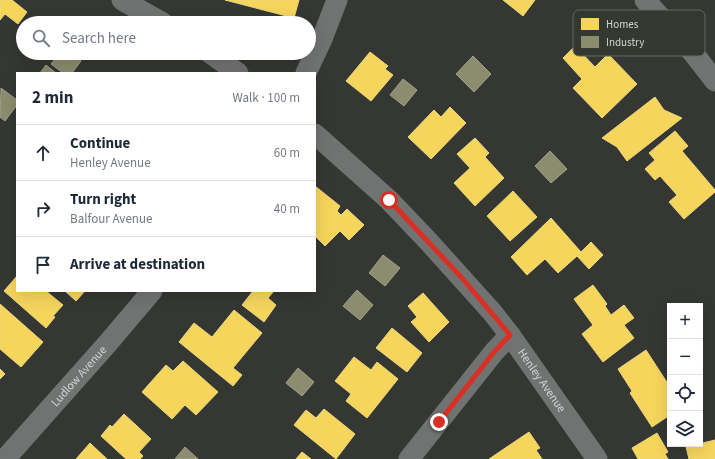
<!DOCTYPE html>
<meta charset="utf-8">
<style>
body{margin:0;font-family:"Source Sans 3",sans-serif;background:#f6f6f7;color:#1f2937}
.controls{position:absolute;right:12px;bottom:12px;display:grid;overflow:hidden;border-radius:0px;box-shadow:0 4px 16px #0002}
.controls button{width:36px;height:36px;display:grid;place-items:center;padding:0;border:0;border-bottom:1px solid #e0e1e3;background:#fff;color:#1f2937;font:20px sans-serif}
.stop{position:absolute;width:12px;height:12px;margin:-9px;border:3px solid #d93025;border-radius:50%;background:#fff}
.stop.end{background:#d93025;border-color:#fff;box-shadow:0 1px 4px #0008}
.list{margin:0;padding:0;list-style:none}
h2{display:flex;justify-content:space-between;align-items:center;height:52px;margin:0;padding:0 16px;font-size:17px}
h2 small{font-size:13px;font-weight:400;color:#747a83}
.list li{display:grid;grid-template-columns:26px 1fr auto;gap:12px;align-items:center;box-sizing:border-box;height:56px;padding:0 16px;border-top:1px solid #e0e1e3}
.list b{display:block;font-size:15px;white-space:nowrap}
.list p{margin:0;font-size:13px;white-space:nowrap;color:#747a83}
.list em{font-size:13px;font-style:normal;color:#747a83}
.icon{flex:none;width:22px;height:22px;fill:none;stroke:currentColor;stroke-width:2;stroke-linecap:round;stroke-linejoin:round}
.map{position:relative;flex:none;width:715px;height:459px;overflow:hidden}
.search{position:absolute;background:#fff;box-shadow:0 4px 16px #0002;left:16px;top:16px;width:300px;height:44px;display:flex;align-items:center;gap:10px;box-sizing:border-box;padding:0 14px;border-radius:22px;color:#747a83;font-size:15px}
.panel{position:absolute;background:#fff;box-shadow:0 4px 16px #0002;left:16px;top:72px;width:300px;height:220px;border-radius:0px}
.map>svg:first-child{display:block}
.homes{fill:#f6d55c;stroke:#ebd57f}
.industry{fill:#8c8c6e;stroke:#a1a28b}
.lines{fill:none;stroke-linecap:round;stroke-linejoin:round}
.street{stroke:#717272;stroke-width:21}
.route{stroke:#d93025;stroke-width:5}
.labels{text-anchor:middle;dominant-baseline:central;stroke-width:4;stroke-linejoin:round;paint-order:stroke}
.street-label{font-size:12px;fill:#d1d5d0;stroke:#333930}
.key{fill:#333930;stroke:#626860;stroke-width:1}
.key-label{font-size:11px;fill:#d1d5d0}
</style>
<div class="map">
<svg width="715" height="459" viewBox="0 0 715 459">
<rect width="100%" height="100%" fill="#343732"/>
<!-- homes -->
<path class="homes" d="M 0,0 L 12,0 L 27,12 L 18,24 L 5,14 L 0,20 Z
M 225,0 L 299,0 L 294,18 Z
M 503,0 L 535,0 L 523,16 Z
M 575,46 L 595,67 L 608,54 L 637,84 L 602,118 L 573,88 L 582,79 L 563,58 Z
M 370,52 L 388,66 L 385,69 L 393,75 L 371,101 L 346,81 Z
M 655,97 L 664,110 L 682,118 L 627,161 L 617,147 L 602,138 Z
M 450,107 L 466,123 L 431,159 L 408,137 L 434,110 L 441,117 Z
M 675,131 L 688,146 L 682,151 L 715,190 L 715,192 L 684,219 L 669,202 L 677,195 L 660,176 L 655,180 L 645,169 L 655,160 L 649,153 Z
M 475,138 L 489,153 L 485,157 L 504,178 L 475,206 L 454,183 L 470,168 L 457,154 Z
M 315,186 L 340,206 L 337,211 L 341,215 L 347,209 L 364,225 L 349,240 L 340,231 L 325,246 L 315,236 Z
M 513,191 L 537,217 L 510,241 L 487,216 Z
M 551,218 L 581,252 L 591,242 L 603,255 L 589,269 L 577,256 L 558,273 L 545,259 L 527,275 L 511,257 Z
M 17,276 L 17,291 L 46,291 L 63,305 L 53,316 L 55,317 L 46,328 L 4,291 Z
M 593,285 L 607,304 L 605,306 L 611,315 L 624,305 L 634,318 L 624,325 L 634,338 L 603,362 L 582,334 L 593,325 L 574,299 Z
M 65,291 L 85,291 L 76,301 Z
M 253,291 L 274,291 L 268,298 L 276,305 L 264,322 L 242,305 Z
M 423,293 L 449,322 L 429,342 L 411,322 L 417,317 L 408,306 Z
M 0,304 L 43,342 L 21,367 L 0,349 Z
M 234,310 L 262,333 L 233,368 L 242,375 L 233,386 L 179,342 L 194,323 L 212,337 Z
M 392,328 L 422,353 L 407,372 L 376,348 Z
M 646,350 L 670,387 L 670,415 L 652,427 L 630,393 L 632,391 L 618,369 Z
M 354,357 L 371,370 L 377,362 L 398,379 L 367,418 L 346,401 L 351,394 L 335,381 Z
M 183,361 L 218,392 L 196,415 L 185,405 L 172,419 L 142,392 L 166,365 L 173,371 Z
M 0,369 L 5,374 L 0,379 Z
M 324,409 L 355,434 L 336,459 L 294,425 L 306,410 L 316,418 Z
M 124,414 L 151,439 L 139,452 L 143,456 L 140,459 L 126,459 L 101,436 L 110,425 L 112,427 Z
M 529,432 L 540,448 L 536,450 L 542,459 L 489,459 Z
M 657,433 L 668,452 L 665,454 L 668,459 L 638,459 L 632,448 Z
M 715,440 L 715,459 L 689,459 L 686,447 Z
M 90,443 L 92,445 L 107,459 L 76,459 Z
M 302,452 L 311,459 L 296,459 Z"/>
<!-- industry -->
<path class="industry" d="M 60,53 L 71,53 L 81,61 L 72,73 L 63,73 L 51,64 Z
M 473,56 L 491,74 L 474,92 L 456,74 Z
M 46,65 L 56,73 L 40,73 Z
M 403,79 L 417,90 L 404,106 L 390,95 Z
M 1,88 L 17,100 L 17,105 L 5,121 L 0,117 Z
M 550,151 L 567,169 L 551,183 L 535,166 Z
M 383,255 L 400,268 L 385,286 L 369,273 Z
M 357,290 L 373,305 L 360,320 L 343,306 Z
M 298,368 L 314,382 L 302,396 L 286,383 Z
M 185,447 L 198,459 L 175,459 Z"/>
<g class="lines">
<!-- street -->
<g class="street">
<path d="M 122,0 L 163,23"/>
<path d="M 645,0 L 694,54 L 715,81"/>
<path d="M 210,53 L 238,73"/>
<path d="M 306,73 L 322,39 L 337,0"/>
<path id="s1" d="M 315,134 L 389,200 L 429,242 L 492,312 L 510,335 L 597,459"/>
<path id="s2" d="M 5,459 L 108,343 L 152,291"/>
<path d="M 409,459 L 494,352 L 510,335"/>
</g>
</g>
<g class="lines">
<!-- route -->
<path class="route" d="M 389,200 L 462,278 L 510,335 L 494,352 L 439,422"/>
</g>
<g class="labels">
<!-- street labels -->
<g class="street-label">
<text stroke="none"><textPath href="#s2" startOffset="111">Ludlow Avenue</textPath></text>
<text stroke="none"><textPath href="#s1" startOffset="336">Henley Avenue</textPath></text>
</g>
</g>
<!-- legend -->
<rect x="573" y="10" width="132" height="46" rx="6" class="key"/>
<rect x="581" y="18" width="18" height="12" fill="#f6d55c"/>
<rect x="581" y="36" width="18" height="12" fill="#8c8c6e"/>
<g class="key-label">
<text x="606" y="28">Homes</text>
<text x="606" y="46">Industry</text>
</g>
</svg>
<div class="controls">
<button>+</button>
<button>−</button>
<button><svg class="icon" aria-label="locate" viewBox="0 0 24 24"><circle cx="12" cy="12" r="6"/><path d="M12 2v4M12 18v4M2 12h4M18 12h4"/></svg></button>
<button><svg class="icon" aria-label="layers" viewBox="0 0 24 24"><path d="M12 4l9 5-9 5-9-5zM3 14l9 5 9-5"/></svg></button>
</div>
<div class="stop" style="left:389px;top:200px"></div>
<div class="stop end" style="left:439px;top:422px"></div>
<div class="search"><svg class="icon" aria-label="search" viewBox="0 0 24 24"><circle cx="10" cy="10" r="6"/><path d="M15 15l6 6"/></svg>Search here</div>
<section class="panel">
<h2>2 min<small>Walk · 100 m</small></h2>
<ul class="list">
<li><svg class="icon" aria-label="ahead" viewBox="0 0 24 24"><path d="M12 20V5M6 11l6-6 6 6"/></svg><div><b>Continue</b><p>Henley Avenue</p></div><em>60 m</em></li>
<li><svg class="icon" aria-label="right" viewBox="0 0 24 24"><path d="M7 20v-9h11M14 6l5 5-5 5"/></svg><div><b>Turn right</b><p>Balfour Avenue</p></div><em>40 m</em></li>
<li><svg class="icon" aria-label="arrive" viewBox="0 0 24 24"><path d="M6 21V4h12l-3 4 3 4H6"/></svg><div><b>Arrive at destination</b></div></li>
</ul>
</section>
</div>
